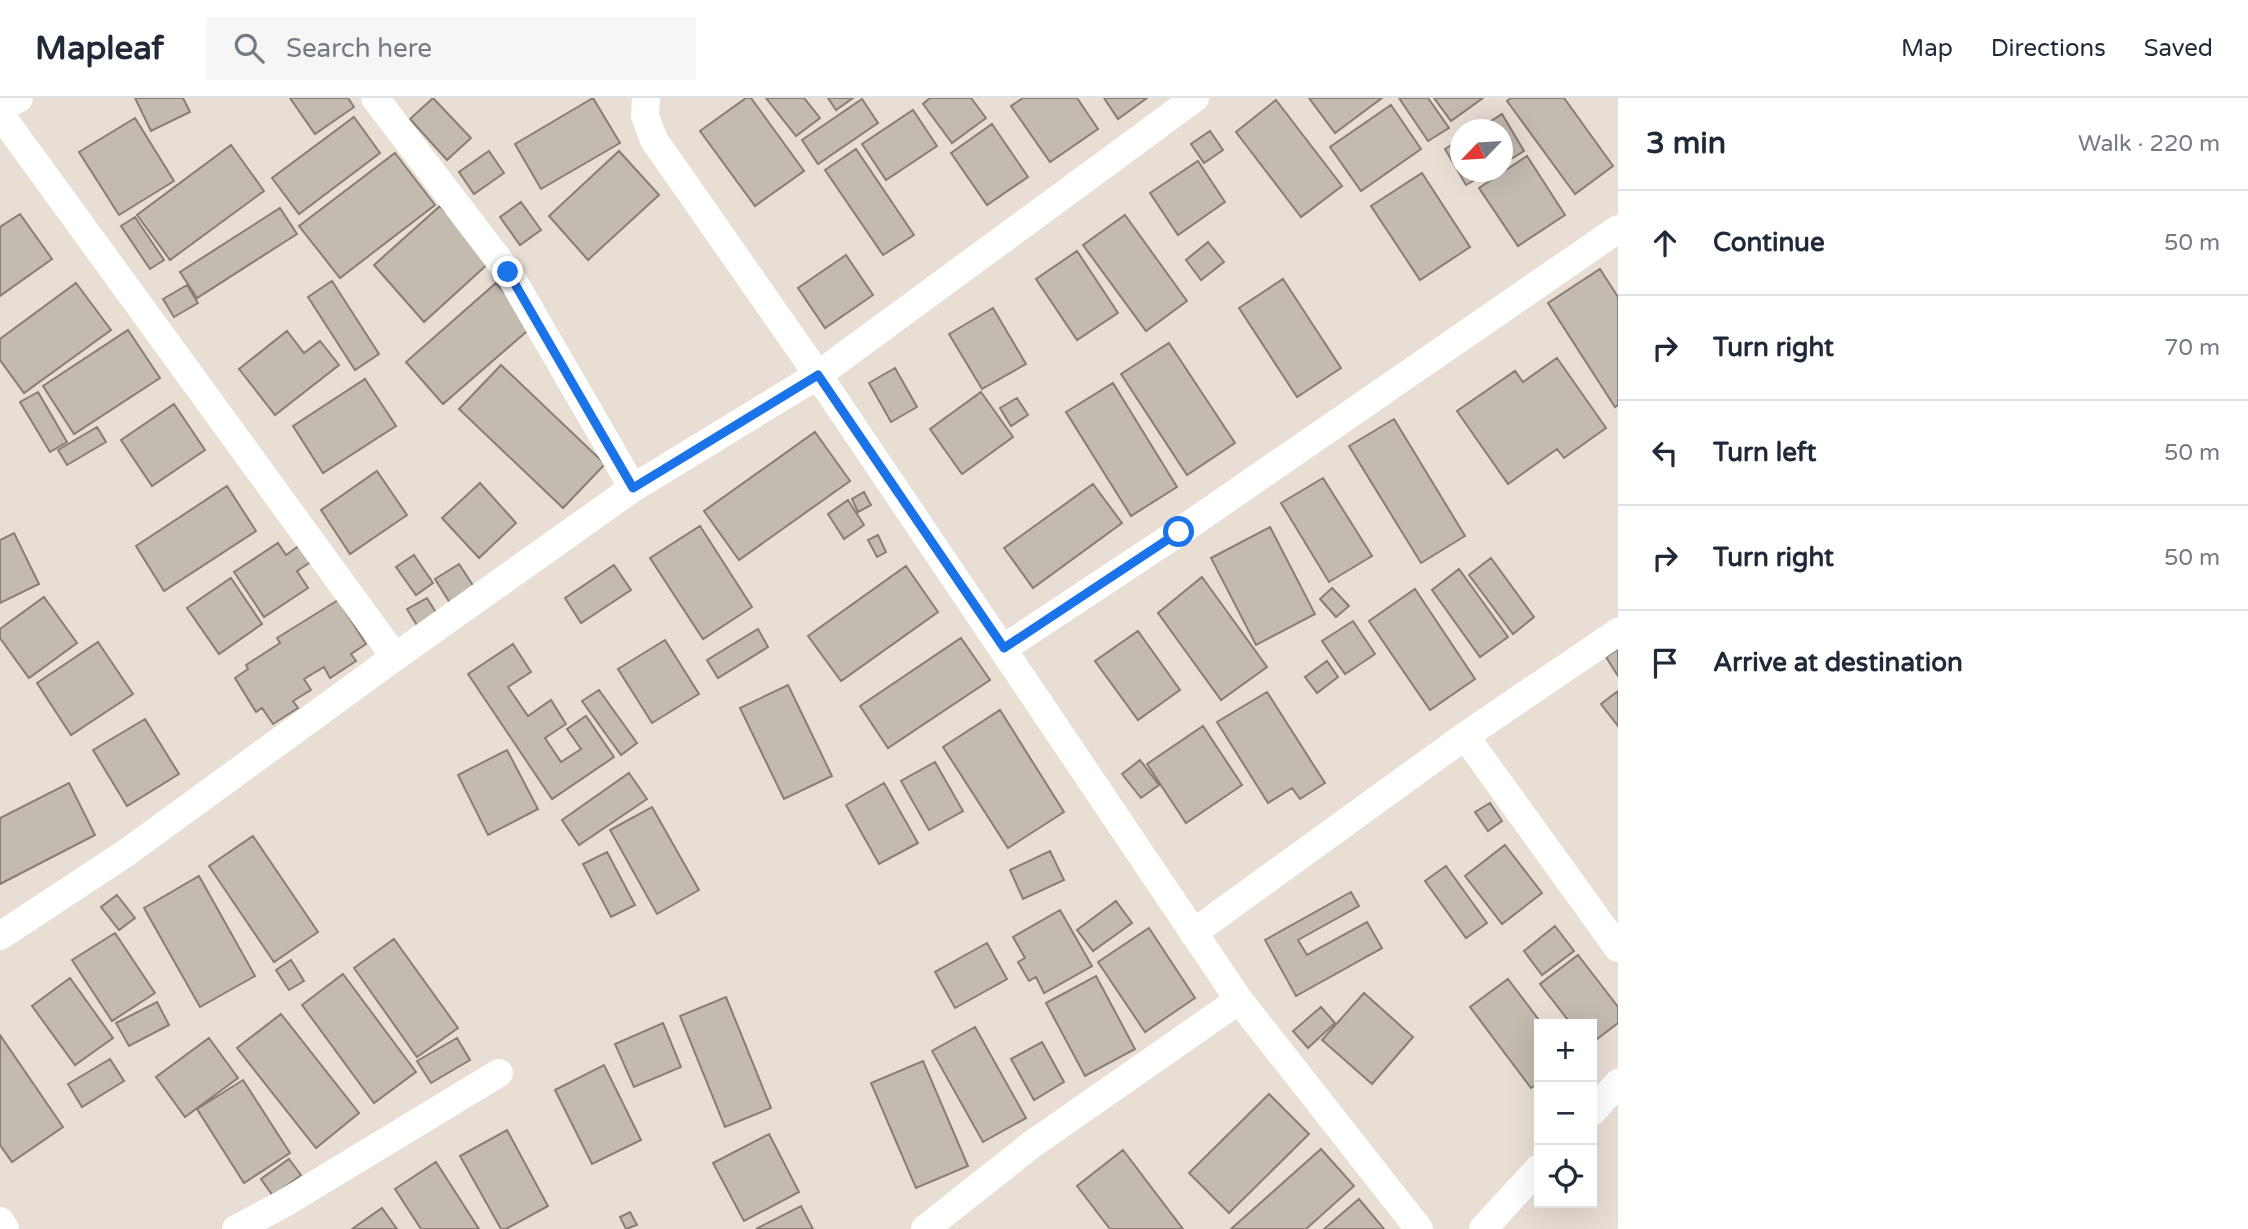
<!DOCTYPE html>
<meta charset="utf-8">
<style>
body{margin:0;font-family:"Varela Round",sans-serif;background:#f6f6f7;color:#1f2937}
.controls{position:absolute;right:21px;bottom:21px;display:grid;overflow:hidden;border-radius:0px;box-shadow:0 7px 28px #0002}
.controls button{width:63px;height:63px;display:grid;place-items:center;padding:0;border:0;border-bottom:2px solid #e0e1e3;background:#fff;color:#1f2937;font:35px sans-serif}
.compass{position:absolute;left:1450px;top:21px;width:63px;height:63px;border-radius:50%;background:#fff;box-shadow:0 7px 28px #0002;rotate:245deg}
.stop{position:absolute;width:21px;height:21px;margin:-16px;border:5px solid #1a73e8;border-radius:50%;background:#fff}
.stop.end{background:#1a73e8;border-color:#fff;box-shadow:0 2px 7px #0008}
.list{margin:0;padding:0;list-style:none}
h2{display:flex;justify-content:space-between;align-items:center;height:91px;margin:0;padding:0 28px;font-size:30px}
h2 small{font-size:23px;font-weight:400;color:#747a83}
.list li{display:grid;grid-template-columns:46px 1fr auto;gap:21px;align-items:center;box-sizing:border-box;height:105px;padding:0 28px;border-top:2px solid #e0e1e3}
.list b{display:block;font-size:26px;white-space:nowrap}
.list em{font-size:23px;font-style:normal;color:#747a83}
.icon{flex:none;width:38px;height:38px;fill:none;stroke:currentColor;stroke-width:2;stroke-linecap:round;stroke-linejoin:round}
.map{position:relative;flex:none;width:1618px;height:1131px;overflow:hidden}
header{display:flex;align-items:center;gap:42px;box-sizing:border-box;height:98px;padding:0 35px;background:#fff;border-bottom:2px solid #e0e1e3}
header strong{font-size:33px}
nav{display:flex;gap:38px;margin-inline-start:auto;font-size:24px}
.search{width:490px;height:63px;background:#f6f6f7;display:flex;align-items:center;gap:18px;box-sizing:border-box;padding:0 24px;border-radius:0px;color:#747a83;font-size:26px}
main{display:flex}
aside{flex:1;background:#fff}
.map>svg:first-child{display:block}
.building{fill:#c3bab0;stroke:#887e75;stroke-width:2}
.lines{fill:none;stroke-linecap:round;stroke-linejoin:round}
.street{stroke:#fff;stroke-width:28}
.route{stroke:#1a73e8;stroke-width:9}
</style>
<header>
<strong>Mapleaf</strong>
<div class="search"><svg class="icon" aria-label="search" viewBox="0 0 24 24"><circle cx="10" cy="10" r="6"/><path d="M15 15l6 6"/></svg>Search here</div>
<nav><a>Map</a><a>Directions</a><a>Saved</a></nav>
</header>
<main>
<div class="map">
<svg width="1618" height="1131" viewBox="0 0 1618 1131">
<rect width="100%" height="100%" fill="#e8ded4"/>
<!-- building -->
<path class="building" d="M 135,0 L 183,0 L 190,14 L 151,33 Z
M 290,0 L 348,0 L 354,9 L 315,36 Z
M 433,0 L 471,40 L 447,62 L 410,21 Z
M 593,0 L 620,45 L 541,91 L 515,46 Z
M 746,0 L 751,0 L 804,73 L 755,108 L 700,33 Z
M 766,0 L 804,0 L 820,20 L 796,38 Z
M 828,0 L 853,0 L 836,12 Z
M 930,0 L 971,0 L 986,20 L 952,45 L 923,6 Z
M 1023,0 L 1077,0 L 1098,31 L 1050,64 L 1011,8 Z
M 1104,0 L 1147,0 L 1118,21 Z
M 1309,0 L 1382,0 L 1335,35 Z
M 1399,0 L 1428,0 L 1449,30 L 1428,43 Z
M 1434,0 L 1483,0 L 1451,23 Z
M 1511,0 L 1564,0 L 1613,68 L 1575,96 L 1507,3 Z
M 862,1 L 878,25 L 818,66 L 802,42 Z
M 1276,2 L 1342,88 L 1301,119 L 1236,34 Z
M 1391,7 L 1421,51 L 1361,93 L 1330,49 Z
M 913,12 L 937,48 L 886,82 L 862,46 Z
M 1502,16 L 1524,53 L 1503,66 L 1503,32 L 1477,32 Z
M 354,19 L 380,55 L 299,116 L 272,80 Z
M 135,20 L 174,83 L 119,117 L 79,54 Z
M 992,26 L 1028,79 L 987,107 L 951,55 Z
M 1210,33 L 1223,52 L 1204,65 L 1191,46 Z
M 1461,41 L 1461,74 L 1489,74 L 1466,87 L 1445,51 Z
M 231,47 L 264,93 L 170,162 L 137,117 Z
M 856,51 L 914,137 L 883,157 L 825,72 Z
M 489,53 L 504,75 L 474,96 L 459,74 Z
M 619,53 L 659,97 L 588,162 L 549,118 Z
M 395,55 L 435,107 L 340,180 L 299,128 Z
M 1527,58 L 1565,117 L 1518,148 L 1479,90 Z
M 1198,63 L 1225,104 L 1178,137 L 1150,95 Z
M 1422,75 L 1470,149 L 1420,182 L 1371,108 Z
M 521,104 L 541,132 L 520,147 L 500,119 Z
M 440,108 L 490,164 L 424,224 L 374,167 Z
M 280,110 L 297,136 L 197,200 L 180,174 Z
M 20,116 L 52,161 L 0,198 L 0,129 Z
M 1125,117 L 1187,203 L 1146,233 L 1083,147 Z
M 135,119 L 164,162 L 150,171 L 121,128 Z
M 1208,144 L 1224,164 L 1201,182 L 1186,162 Z
M 1077,153 L 1118,215 L 1077,242 L 1036,181 Z
M 846,157 L 873,197 L 825,230 L 798,190 Z
M 1600,171 L 1618,199 L 1618,307 L 1615,309 L 1548,205 Z
M 1283,181 L 1341,270 L 1297,299 L 1239,210 Z
M 332,183 L 379,256 L 355,272 L 308,199 Z
M 76,185 L 111,232 L 24,295 L 0,262 L 0,241 Z
M 496,185 L 533,228 L 443,306 L 406,264 Z
M 187,187 L 198,205 L 174,219 L 163,201 Z
M 993,210 L 1026,266 L 982,291 L 949,236 Z
M 128,232 L 160,280 L 74,336 L 43,288 Z
M 287,233 L 304,255 L 320,243 L 339,267 L 275,317 L 239,271 Z
M 1169,245 L 1235,345 L 1187,377 L 1121,276 Z
M 1557,260 L 1606,330 L 1564,360 L 1557,351 L 1508,386 L 1457,313 L 1515,273 L 1523,284 Z
M 501,267 L 605,366 L 563,410 L 459,311 Z
M 895,270 L 917,309 L 891,324 L 869,285 Z
M 365,281 L 396,328 L 323,375 L 293,328 Z
M 1113,285 L 1177,389 L 1131,418 L 1066,314 Z
M 38,294 L 67,344 L 50,354 L 20,304 Z
M 981,294 L 1013,339 L 962,376 L 930,331 Z
M 1017,300 L 1028,317 L 1011,328 L 1000,310 Z
M 174,306 L 205,352 L 152,388 L 121,342 Z
M 1394,321 L 1465,438 L 1421,465 L 1349,348 Z
M 97,329 L 106,344 L 67,367 L 58,352 Z
M 815,334 L 850,383 L 739,462 L 704,413 Z
M 377,373 L 407,417 L 350,456 L 321,412 Z
M 1323,380 L 1372,458 L 1329,484 L 1281,405 Z
M 480,385 L 516,425 L 479,460 L 442,420 Z
M 1093,386 L 1122,425 L 1033,490 L 1004,450 Z
M 227,388 L 256,433 L 164,493 L 136,448 Z
M 864,394 L 871,407 L 858,414 L 852,401 Z
M 848,402 L 864,427 L 844,441 L 828,416 Z
M 700,428 L 752,509 L 703,541 L 650,460 Z
M 1270,429 L 1315,516 L 1256,547 L 1211,460 Z
M 14,435 L 39,486 L 0,505 L 0,442 Z
M 878,437 L 886,454 L 877,459 L 868,442 Z
M 278,445 L 286,457 L 303,445 L 314,462 L 297,473 L 308,490 L 264,519 L 234,474 Z
M 414,457 L 433,485 L 416,497 L 396,469 Z
M 1491,460 L 1534,519 L 1513,536 L 1469,477 Z
M 459,466 L 474,489 L 450,505 L 435,481 Z
M 614,467 L 631,492 L 581,525 L 565,500 Z
M 906,468 L 938,514 L 841,583 L 808,538 Z
M 1459,471 L 1508,539 L 1480,559 L 1432,492 Z
M 1202,479 L 1267,569 L 1221,602 L 1158,515 Z
M 231,480 L 262,526 L 219,556 L 187,510 Z
M 1332,490 L 1349,508 L 1336,519 L 1320,501 Z
M 1415,491 L 1475,581 L 1430,612 L 1369,523 Z
M 44,499 L 77,545 L 29,580 L 0,540 L 0,531 Z
M 427,500 L 438,518 L 418,529 L 407,511 Z
M 338,502 L 366,546 L 351,556 L 356,563 L 330,580 L 324,569 L 304,581 L 311,592 L 293,603 L 298,610 L 273,626 L 262,610 L 256,614 L 235,580 L 248,571 L 246,567 L 280,545 L 277,540 Z
M 1353,523 L 1375,556 L 1345,576 L 1322,543 Z
M 758,531 L 768,549 L 718,580 L 707,562 Z
M 1138,533 L 1180,592 L 1138,622 L 1095,563 Z
M 961,540 L 990,582 L 888,650 L 860,608 Z
M 665,542 L 699,596 L 652,625 L 618,571 Z
M 98,544 L 133,596 L 71,637 L 37,585 Z
M 513,546 L 531,574 L 508,589 L 528,618 L 551,602 L 566,626 L 545,640 L 561,664 L 581,651 L 567,631 L 586,618 L 614,659 L 552,701 L 468,576 Z
M 1618,551 L 1618,578 L 1606,559 Z
M 1327,563 L 1338,579 L 1317,595 L 1305,579 Z
M 788,587 L 832,678 L 784,701 L 740,610 Z
M 599,592 L 637,645 L 621,657 L 582,603 Z
M 1618,593 L 1618,628 L 1601,606 Z
M 1267,594 L 1325,685 L 1300,701 L 1292,690 L 1268,705 L 1217,624 Z
M 1000,612 L 1064,714 L 1008,750 L 943,649 Z
M 145,621 L 179,676 L 127,708 L 93,652 Z
M 1203,628 L 1242,687 L 1186,725 L 1147,666 Z
M 507,652 L 538,711 L 488,737 L 458,677 Z
M 1140,662 L 1159,687 L 1141,700 L 1122,676 Z
M 935,664 L 963,713 L 929,732 L 901,683 Z
M 629,675 L 647,701 L 579,747 L 562,722 Z
M 69,685 L 95,737 L 0,786 L 0,720 Z
M 884,685 L 918,745 L 879,766 L 846,707 Z
M 1490,705 L 1502,723 L 1488,733 L 1475,714 Z
M 652,709 L 699,792 L 657,816 L 610,732 Z
M 253,738 L 318,834 L 274,864 L 209,768 Z
M 1505,747 L 1542,795 L 1502,826 L 1465,778 Z
M 1050,753 L 1064,782 L 1023,801 L 1010,772 Z
M 607,754 L 635,807 L 611,819 L 583,766 Z
M 1446,768 L 1487,825 L 1466,840 L 1425,783 Z
M 199,778 L 255,878 L 200,909 L 144,810 Z
M 1351,794 L 1359,808 L 1298,842 L 1307,857 L 1367,824 L 1382,850 L 1296,898 L 1265,842 Z
M 117,797 L 135,820 L 119,832 L 101,809 Z
M 1116,803 L 1132,825 L 1093,853 L 1077,832 Z
M 1060,812 L 1092,868 L 1044,895 L 1036,879 L 1029,883 L 1018,864 L 1025,860 L 1013,839 Z
M 1555,828 L 1574,853 L 1542,877 L 1524,853 Z
M 1149,830 L 1195,900 L 1145,934 L 1098,864 Z
M 115,835 L 155,895 L 112,923 L 72,862 Z
M 394,841 L 458,930 L 417,959 L 354,870 Z
M 987,845 L 1007,881 L 955,910 L 935,874 Z
M 1578,857 L 1618,909 L 1618,925 L 1592,945 L 1592,926 L 1571,926 L 1540,886 Z
M 291,862 L 304,883 L 289,892 L 276,872 Z
M 343,876 L 416,974 L 374,1005 L 302,907 Z
M 1096,878 L 1135,951 L 1085,978 L 1046,905 Z
M 70,880 L 113,940 L 75,967 L 32,908 Z
M 1508,881 L 1542,926 L 1539,926 L 1539,985 L 1531,990 L 1470,909 Z
M 1364,895 L 1413,939 L 1372,986 L 1322,942 Z
M 726,899 L 771,1010 L 725,1029 L 680,918 Z
M 157,904 L 169,927 L 129,948 L 116,925 Z
M 1321,909 L 1335,925 L 1308,950 L 1293,933 Z
M 281,916 L 359,1015 L 316,1050 L 237,950 Z
M 663,925 L 681,969 L 634,989 L 615,946 Z
M 975,929 L 1026,1020 L 983,1044 L 932,953 Z
M 0,937 L 63,1029 L 12,1064 L 0,1047 Z
M 209,940 L 238,980 L 185,1019 L 156,979 Z
M 457,940 L 470,962 L 431,985 L 417,963 Z
M 1042,944 L 1064,984 L 1034,1002 L 1011,961 Z
M 110,961 L 124,983 L 82,1009 L 68,986 Z
M 923,963 L 968,1068 L 916,1090 L 871,985 Z
M 604,967 L 641,1042 L 592,1066 L 555,992 Z
M 243,982 L 290,1055 L 244,1085 L 197,1011 Z
M 1269,996 L 1309,1036 L 1229,1115 L 1189,1075 Z
M 507,1032 L 548,1108 L 506,1131 L 501,1131 L 460,1058 Z
M 769,1036 L 799,1094 L 744,1123 L 713,1065 Z
M 1321,1051 L 1354,1088 L 1306,1131 L 1231,1131 Z
M 1123,1052 L 1183,1131 L 1110,1131 L 1077,1088 Z
M 289,1061 L 301,1077 L 273,1098 L 261,1081 Z
M 436,1064 L 479,1131 L 421,1131 L 395,1091 Z
M 1359,1101 L 1384,1131 L 1324,1131 Z
M 801,1108 L 813,1131 L 756,1131 Z
M 382,1110 L 397,1131 L 352,1131 Z
M 630,1114 L 637,1127 L 626,1131 L 620,1119 Z"/>
<g class="lines">
<!-- street -->
<path class="street" d="M 375,0 L 508,174 L 633,390
M 646,0 L 645,18 L 654,42 L 818,277 L 1239,902
M 0,10 L 19,0
M 0,16 L 395,559
M 1004,550 L 1179,434 L 1618,131
M 1465,638 L 1618,850
M 1193,835 L 1465,638 L 1618,534
M 0,838 L 126,755 L 395,559 L 633,390 L 818,277 L 1195,0
M 1592,1014 L 1618,985
M 0,1123 L 5,1131
M 236,1131 L 283,1106 L 499,975
M 925,1131 L 1031,1047 L 1239,902 L 1419,1131
M 1483,1131 L 1539,1070"/>
</g>
<g class="lines">
<!-- route -->
<path class="route" d="M 508,174 L 633,390 L 818,277 L 1004,550 L 1179,434"/>
</g>
</svg>
<div class="controls">
<button>+</button>
<button>−</button>
<button><svg class="icon" aria-label="locate" viewBox="0 0 24 24"><circle cx="12" cy="12" r="6"/><path d="M12 2v4M12 18v4M2 12h4M18 12h4"/></svg></button>
</div>
<svg class="compass" viewBox="-18 -18 36 36"><path d="M0-13l5 13h-10z" fill="#e53935"/><path d="M0 13l5-13h-10z" fill="#747a83"/></svg>
<div class="stop" style="left:1179px;top:434px"></div>
<div class="stop end" style="left:508px;top:174px"></div>
</div>
<aside>
<h2>3 min<small>Walk · 220 m</small></h2>
<ul class="list">
<li><svg class="icon" aria-label="ahead" viewBox="0 0 24 24"><path d="M12 20V5M6 11l6-6 6 6"/></svg><div><b>Continue</b></div><em>50 m</em></li>
<li><svg class="icon" aria-label="right" viewBox="0 0 24 24"><path d="M7 20v-9h11M14 6l5 5-5 5"/></svg><div><b>Turn right</b></div><em>70 m</em></li>
<li><svg class="icon" aria-label="left" viewBox="0 0 24 24"><path d="M17 20v-9H6M10 6l-5 5 5 5"/></svg><div><b>Turn left</b></div><em>50 m</em></li>
<li><svg class="icon" aria-label="right" viewBox="0 0 24 24"><path d="M7 20v-9h11M14 6l5 5-5 5"/></svg><div><b>Turn right</b></div><em>50 m</em></li>
<li><svg class="icon" aria-label="arrive" viewBox="0 0 24 24"><path d="M6 21V4h12l-3 4 3 4H6"/></svg><div><b>Arrive at destination</b></div></li>
</ul>
</aside>
</main>
